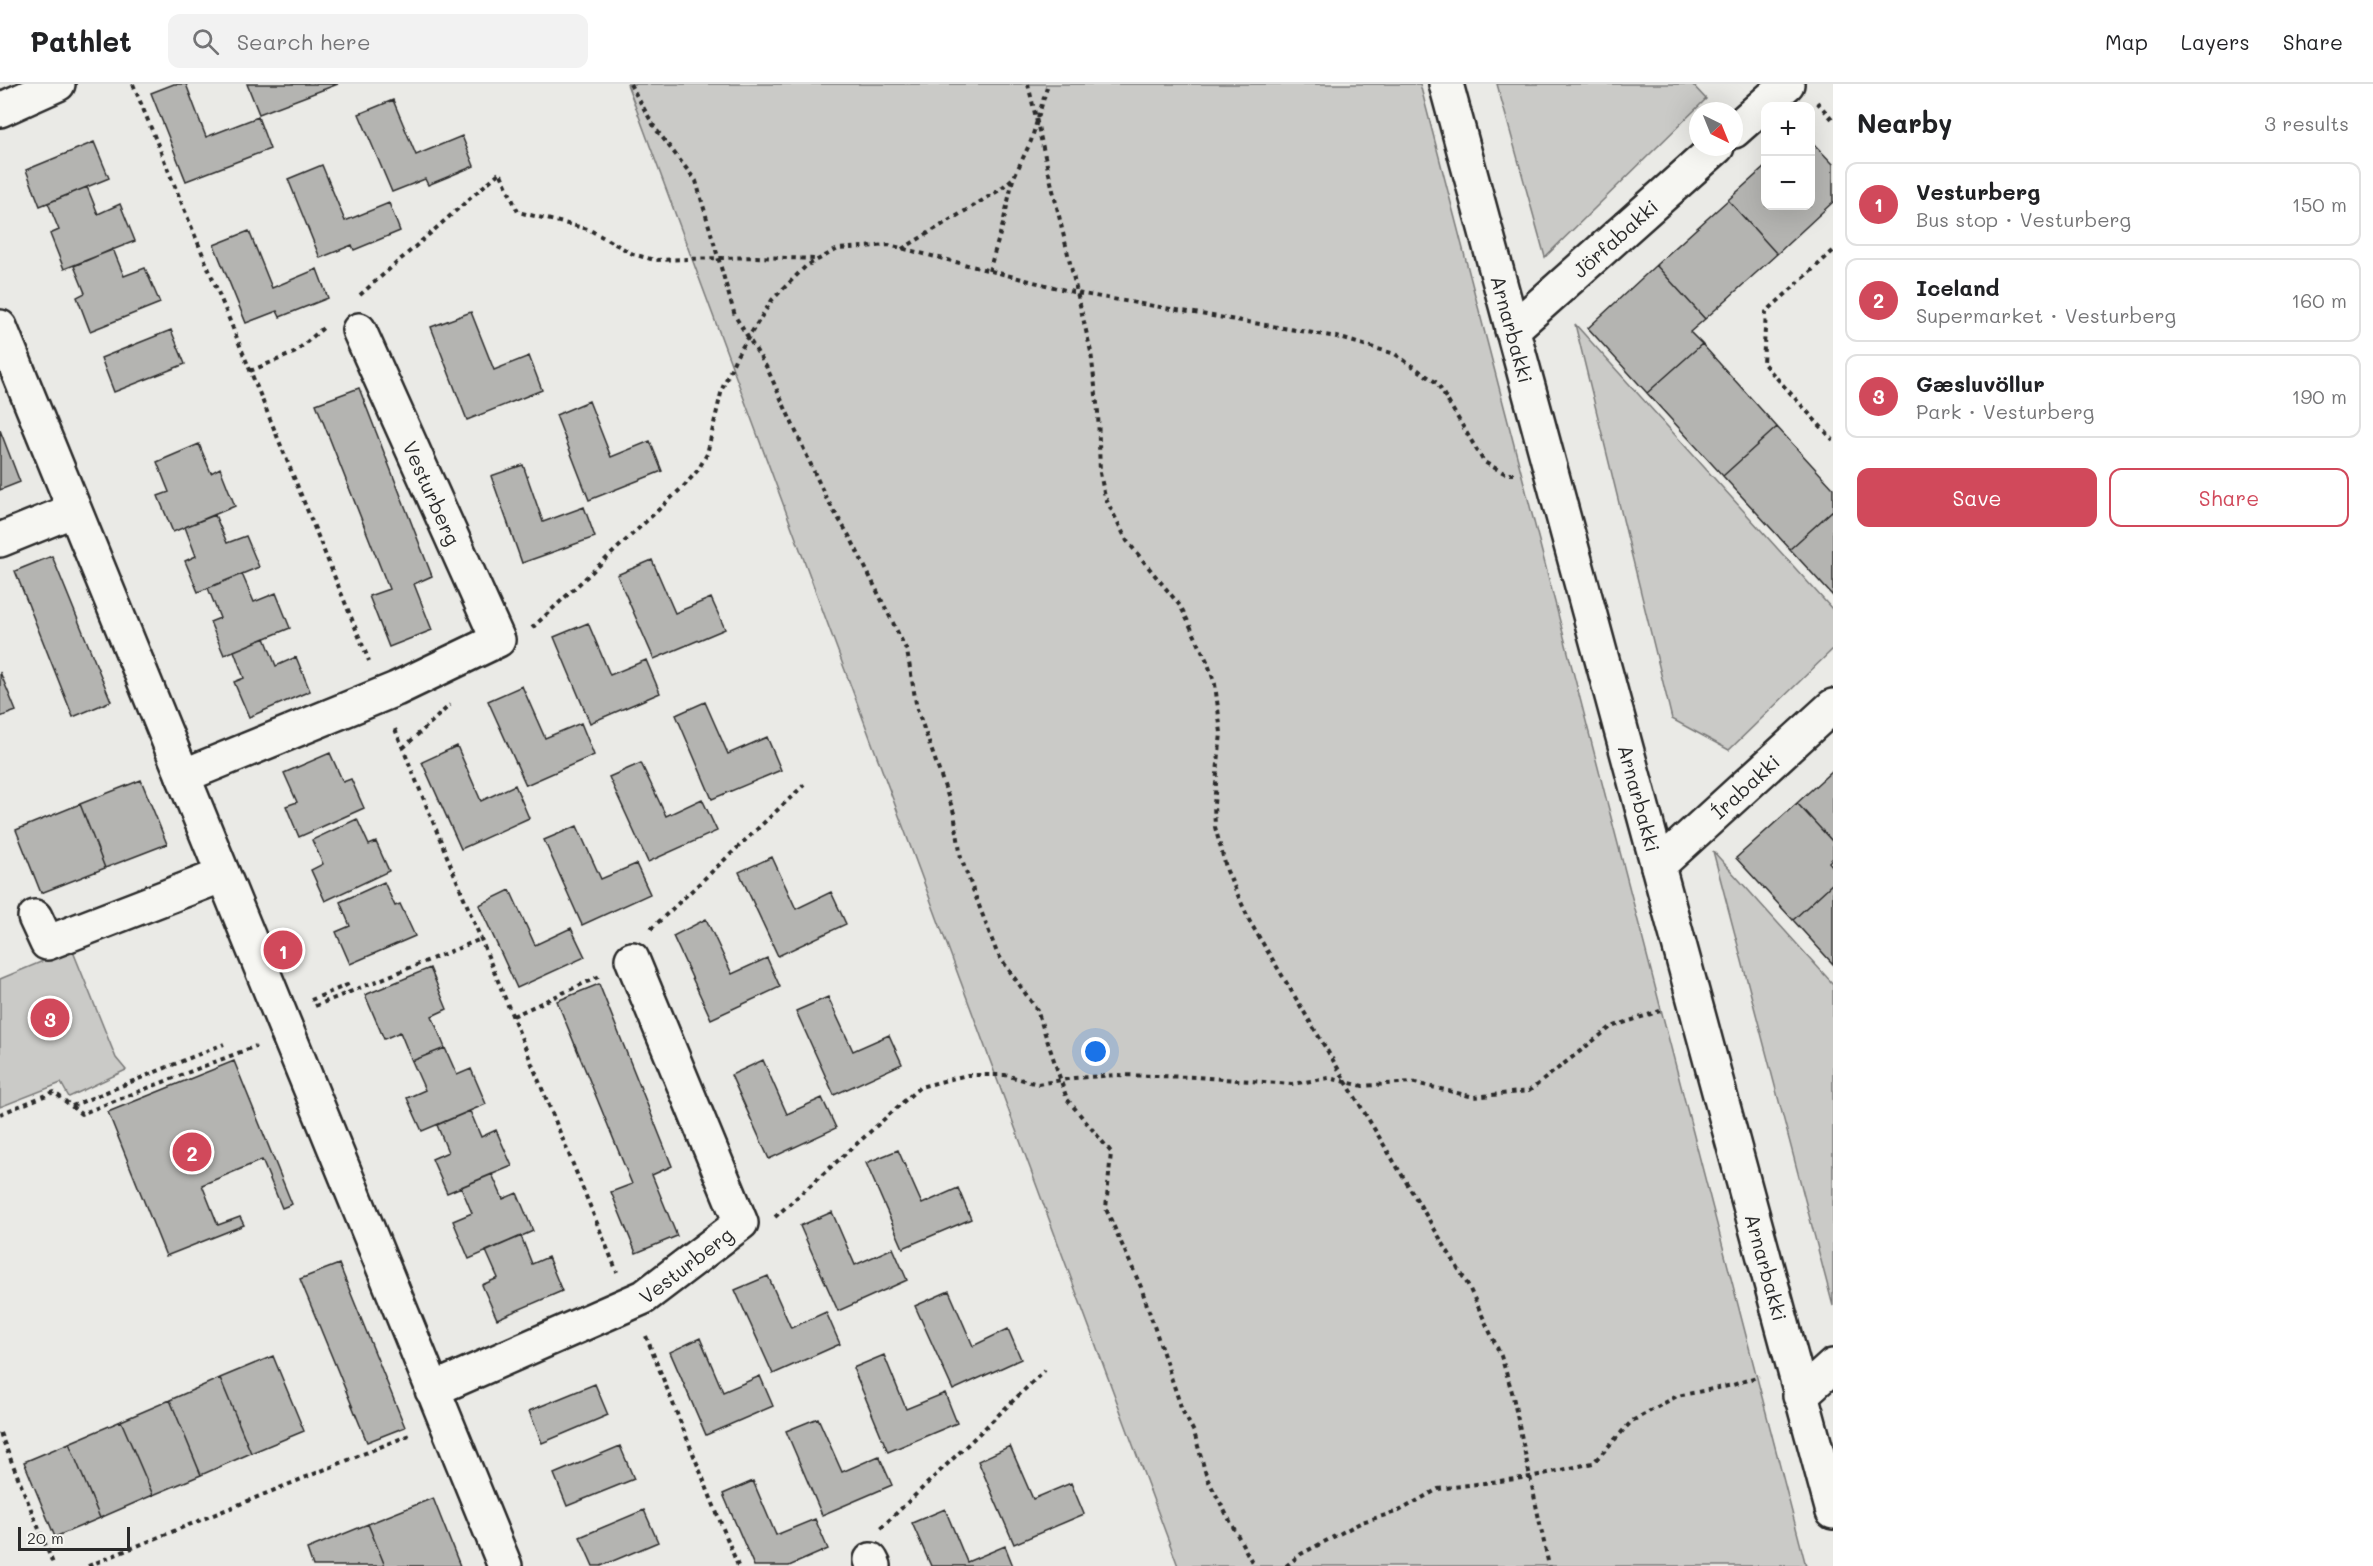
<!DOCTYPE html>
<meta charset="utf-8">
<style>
body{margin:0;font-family:Mali,sans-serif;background:#f2f2f2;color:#202124}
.controls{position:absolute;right:18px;top:18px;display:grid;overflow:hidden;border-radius:12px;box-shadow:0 6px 24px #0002}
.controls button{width:54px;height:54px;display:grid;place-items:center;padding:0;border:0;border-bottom:2px solid #e0e0e0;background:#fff;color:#202124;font:30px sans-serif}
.compass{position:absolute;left:1689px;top:18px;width:54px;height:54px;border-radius:50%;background:#fff;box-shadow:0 6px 24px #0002;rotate:137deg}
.scale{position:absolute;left:18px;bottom:15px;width:112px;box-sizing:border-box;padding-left:6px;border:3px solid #2b2b2b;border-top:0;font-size:16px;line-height:21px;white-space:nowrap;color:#2b2b2b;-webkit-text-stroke:4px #f6f6f2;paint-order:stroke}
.you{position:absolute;left:1096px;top:968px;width:21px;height:21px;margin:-15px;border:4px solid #fff;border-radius:50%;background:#1a73e8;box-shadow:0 0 0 9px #1a73e833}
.badge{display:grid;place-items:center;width:39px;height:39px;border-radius:50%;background:#d1495b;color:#fff;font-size:20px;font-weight:700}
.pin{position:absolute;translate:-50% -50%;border:3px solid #fff;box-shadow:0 2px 6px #0006}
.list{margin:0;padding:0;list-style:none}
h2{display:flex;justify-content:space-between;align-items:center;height:78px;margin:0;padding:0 24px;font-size:26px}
h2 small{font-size:20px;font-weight:400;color:#757577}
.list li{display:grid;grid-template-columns:39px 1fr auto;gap:18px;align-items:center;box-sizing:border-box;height:84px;margin:0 12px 12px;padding:0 12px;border:2px solid #e0e0e0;border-radius:12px}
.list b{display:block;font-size:22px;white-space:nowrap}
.list p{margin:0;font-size:20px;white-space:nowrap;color:#757577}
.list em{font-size:20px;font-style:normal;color:#757577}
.actions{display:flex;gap:12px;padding:18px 24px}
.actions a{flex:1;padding:14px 0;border:2px solid #d1495b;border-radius:12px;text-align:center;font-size:21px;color:#d1495b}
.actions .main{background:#d1495b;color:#fff}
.icon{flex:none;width:33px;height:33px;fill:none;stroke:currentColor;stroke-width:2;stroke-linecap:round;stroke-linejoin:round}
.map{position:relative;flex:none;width:1833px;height:1482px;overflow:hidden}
header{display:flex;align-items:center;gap:36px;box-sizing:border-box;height:84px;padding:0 30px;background:#fff;border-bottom:2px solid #e0e0e0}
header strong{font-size:28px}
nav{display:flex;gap:33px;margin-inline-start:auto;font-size:21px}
.search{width:420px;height:54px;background:#f2f2f2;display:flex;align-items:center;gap:15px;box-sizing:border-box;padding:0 21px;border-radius:12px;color:#757577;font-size:22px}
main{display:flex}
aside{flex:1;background:#fff}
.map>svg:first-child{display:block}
.green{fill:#cacac7;stroke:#7a7a79;stroke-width:1.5}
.building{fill:#b4b4b1;stroke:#2b2b2b;stroke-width:1.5}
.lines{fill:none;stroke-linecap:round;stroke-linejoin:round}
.minor-casing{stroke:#2b2b2b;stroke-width:38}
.path{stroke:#2b2b2b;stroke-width:4;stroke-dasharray:4.5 4.5;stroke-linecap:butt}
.minor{stroke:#f6f6f2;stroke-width:33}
.labels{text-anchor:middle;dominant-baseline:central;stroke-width:4.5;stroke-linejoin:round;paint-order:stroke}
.street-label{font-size:20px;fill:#2b2b2b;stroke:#f6f6f2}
</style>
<header>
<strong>Pathlet</strong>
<div class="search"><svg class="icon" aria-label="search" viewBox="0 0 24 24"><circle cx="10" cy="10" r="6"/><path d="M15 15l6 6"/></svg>Search here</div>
<nav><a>Map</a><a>Layers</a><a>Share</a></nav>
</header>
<main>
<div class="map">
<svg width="1833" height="1482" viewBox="0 0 1833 1482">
<rect width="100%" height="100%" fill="#eaeae6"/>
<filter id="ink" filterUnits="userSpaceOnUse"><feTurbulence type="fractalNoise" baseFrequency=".0167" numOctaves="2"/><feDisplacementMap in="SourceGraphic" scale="12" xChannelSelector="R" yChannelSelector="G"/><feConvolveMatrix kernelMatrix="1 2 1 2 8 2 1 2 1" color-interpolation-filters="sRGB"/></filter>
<g filter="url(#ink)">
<!-- green -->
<path class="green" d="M 627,0 L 1420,0 L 1806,1482 L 1178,1482 Z
M 1497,0 L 1692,0 L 1706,15 L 1545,173 Z
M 1575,240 L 1833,526 L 1833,565 L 1729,666 L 1672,635 Z
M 1713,767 L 1833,900 L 1833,1222 Z
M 72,865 L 116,974 L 126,986 L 69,1013 L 61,999 L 0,1023 L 0,895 Z"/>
<!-- building -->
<path class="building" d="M 174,0 L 186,0 L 206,53 L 258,33 L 270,65 L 186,97 L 151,9 Z
M 247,0 L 338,0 L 259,30 Z
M 393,16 L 416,71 L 462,52 L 474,82 L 428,101 L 425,95 L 392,108 L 359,30 Z
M 1810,56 L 1833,80 L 1833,118 L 1777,170 L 1728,116 L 1766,82 L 1766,122 L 1810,122 Z
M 94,58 L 109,94 L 40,122 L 26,86 Z
M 322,81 L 345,137 L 389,119 L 400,147 L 354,166 L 352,161 L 320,174 L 288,95 Z
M 87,103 L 98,130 L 120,120 L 135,157 L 64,185 L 50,150 L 59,146 L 48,119 Z
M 1728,116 L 1777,170 L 1705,235 L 1656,181 Z
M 249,147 L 272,204 L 317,185 L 328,214 L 280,233 L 277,227 L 246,239 L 214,161 Z
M 113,165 L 124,192 L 145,184 L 160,219 L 90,247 L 77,213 L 85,209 L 74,182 Z
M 1656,181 L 1705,235 L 1690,248 L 1702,260 L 1647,309 L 1588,244 Z
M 471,228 L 494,286 L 529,272 L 542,306 L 467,336 L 431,243 Z
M 171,246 L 185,280 L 114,308 L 101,274 Z
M 1702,260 L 1777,343 L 1723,392 L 1647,309 Z
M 359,304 L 432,492 L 414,500 L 432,546 L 389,563 L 369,512 L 389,505 L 316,320 Z
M 589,317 L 611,373 L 650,357 L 662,387 L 589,416 L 556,331 Z
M 1777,343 L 1833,404 L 1833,426 L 1790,465 L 1723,392 Z
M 0,346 L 20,398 L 0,406 Z
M 199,360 L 211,389 L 220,384 L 235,422 L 173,448 L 158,412 L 169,408 L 157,378 Z
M 523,381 L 543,438 L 584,423 L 595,453 L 522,479 L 491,392 Z
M 1833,426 L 1833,512 L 1790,465 Z
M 215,431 L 227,459 L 246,452 L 259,483 L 198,508 L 185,477 L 196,472 L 185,443 Z
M 52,472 L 111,617 L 73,633 L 15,487 Z
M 652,476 L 675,529 L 711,514 L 725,545 L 654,575 L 617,491 Z
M 242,490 L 254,518 L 276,509 L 290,544 L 224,571 L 210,538 L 220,534 L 208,504 Z
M 588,539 L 610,591 L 646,576 L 660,609 L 590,639 L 554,553 Z
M 265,554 L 276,582 L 296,573 L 310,607 L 249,633 L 234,598 L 244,594 L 234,567 Z
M 0,588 L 16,627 L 0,633 Z
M 522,602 L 545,654 L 581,639 L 594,671 L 526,701 L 488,617 Z
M 705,618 L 728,670 L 767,653 L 781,686 L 712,715 L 676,631 Z
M 457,662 L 481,717 L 515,701 L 529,734 L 461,765 L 422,678 Z
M 330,669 L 343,698 L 351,695 L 364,724 L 299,753 L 286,722 L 297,718 L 284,689 Z
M 641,679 L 666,732 L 702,715 L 717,747 L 648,778 L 609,693 Z
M 1833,686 L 1833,758 L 1797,719 Z
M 141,696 L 167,760 L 105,784 L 80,720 Z
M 1797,719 L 1833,758 L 1833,774 L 1829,778 L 1833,783 L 1833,799 L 1793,836 L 1736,774 Z
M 80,720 L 105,784 L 41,809 L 16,746 Z
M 357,735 L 369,761 L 376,758 L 389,787 L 325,817 L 311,786 L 323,780 L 312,756 Z
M 577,742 L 601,795 L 636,780 L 650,810 L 582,841 L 544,756 Z
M 772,773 L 796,825 L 831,808 L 846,840 L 778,872 L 739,788 Z
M 384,798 L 395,822 L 400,820 L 415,852 L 350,880 L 336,848 L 350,842 L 340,818 Z
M 1833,799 L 1833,880 L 1793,836 Z
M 510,806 L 535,861 L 571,844 L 585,873 L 517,904 L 479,821 Z
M 706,835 L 732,890 L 767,874 L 780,903 L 711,935 L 673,852 Z
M 430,884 L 447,925 L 432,932 L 445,964 L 412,977 L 400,948 L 384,955 L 365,911 Z
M 599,900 L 672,1082 L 652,1091 L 677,1152 L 636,1169 L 611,1108 L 632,1100 L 557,917 Z
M 828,913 L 853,967 L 889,951 L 902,980 L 834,1011 L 796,927 Z
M 445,964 L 457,991 L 471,985 L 486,1020 L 422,1047 L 407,1014 L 425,1006 L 412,977 Z
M 763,976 L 787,1030 L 822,1014 L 836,1044 L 769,1075 L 731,991 Z
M 234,977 L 292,1120 L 282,1124 L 262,1076 L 202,1101 L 218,1141 L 240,1133 L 244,1141 L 166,1172 L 108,1028 Z
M 470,1027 L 481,1053 L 496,1046 L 512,1082 L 447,1109 L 432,1075 L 448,1068 L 437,1041 Z
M 898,1066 L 922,1120 L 958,1104 L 971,1135 L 903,1164 L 866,1079 Z
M 492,1090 L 503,1115 L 517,1109 L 533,1147 L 469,1175 L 453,1137 L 472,1129 L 461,1103 Z
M 832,1128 L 855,1181 L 893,1164 L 907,1196 L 838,1227 L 800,1142 Z
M 521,1152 L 532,1180 L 548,1173 L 562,1207 L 497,1235 L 482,1201 L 498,1194 L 486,1167 Z
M 339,1180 L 405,1343 L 367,1358 L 300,1195 Z
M 768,1192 L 791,1244 L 826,1228 L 840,1260 L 773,1290 L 735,1206 Z
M 949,1207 L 973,1262 L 1008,1245 L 1021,1275 L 953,1306 L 915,1222 Z
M 700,1254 L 723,1308 L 760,1292 L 773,1322 L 706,1351 L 670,1268 Z
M 884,1271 L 906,1325 L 945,1309 L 957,1339 L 888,1368 L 853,1284 Z
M 273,1272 L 304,1347 L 251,1369 L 220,1294 Z
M 220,1294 L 251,1369 L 201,1391 L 170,1316 Z
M 595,1300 L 608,1331 L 542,1359 L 529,1327 Z
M 170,1316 L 201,1391 L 153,1411 L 121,1337 Z
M 818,1334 L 842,1388 L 879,1372 L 892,1401 L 822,1431 L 786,1347 Z
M 121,1337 L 153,1411 L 100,1434 L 69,1359 Z
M 69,1359 L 100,1434 L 55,1453 L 24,1378 Z
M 620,1362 L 634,1395 L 567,1422 L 554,1390 Z
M 1010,1362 L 1033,1415 L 1071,1399 L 1084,1430 L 1014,1460 L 978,1377 Z
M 753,1397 L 776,1451 L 815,1435 L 828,1465 L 789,1482 L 754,1482 L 723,1410 Z
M 433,1414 L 460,1482 L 385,1482 L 368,1440 Z
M 945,1425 L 967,1478 L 1005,1462 L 1013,1482 L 931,1482 L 912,1439 Z
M 644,1426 L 658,1458 L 601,1482 L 593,1482 L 580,1453 Z
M 368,1440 L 385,1482 L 313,1482 L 307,1465 Z"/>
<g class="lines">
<!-- minor casing -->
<g class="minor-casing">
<g id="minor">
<path id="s1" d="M 1446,0 L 1833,1428"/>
<path d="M 0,26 L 58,0"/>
<path d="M 1734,47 L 1787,0"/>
<path d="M 0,243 L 505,1482"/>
<path id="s2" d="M 1512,246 L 1717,63"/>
<path d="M 0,456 L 74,426"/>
<path d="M 183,692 L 396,605 L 498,556 L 359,246"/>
<path id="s3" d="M 1658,782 L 1833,622"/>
<path d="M 35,833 L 47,859 L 223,791"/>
<path id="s4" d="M 432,1306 L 644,1213 L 741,1139 L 632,875"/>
<path d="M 1800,1312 L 1833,1282"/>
<path d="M 871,1476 L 874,1482"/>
</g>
</g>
<!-- path -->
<path class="path" d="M 133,0 L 369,577
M 630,0 L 655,44 L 696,97 L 735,232 L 767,284 L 826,414 L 851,455 L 907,567 L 917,625 L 954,729 L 961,774 L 997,869 L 1037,926 L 1067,1015 L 1111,1068 L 1106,1125 L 1141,1203 L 1182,1326 L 1194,1348 L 1207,1394 L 1254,1482
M 1028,0 L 1091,268 L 1098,328 L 1100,389 L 1105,413 L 1127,457 L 1181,523 L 1207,577 L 1215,600 L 1221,649 L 1214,720 L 1215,743 L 1227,787 L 1250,838 L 1468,1201 L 1501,1272 L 1512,1308 L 1549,1482
M 1817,18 L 1833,36
M 902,165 L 998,107 L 1012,95
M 1833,167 L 1766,228 L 1763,279 L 1833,356
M 989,187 L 1003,140 L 1013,95 L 1031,57 L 1048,0
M 360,211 L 500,88 L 518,128 L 588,145 L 633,170 L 654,176 L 756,173 L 817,175
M 250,287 L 294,269 L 323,244
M 532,544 L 685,401 L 698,386 L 707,370 L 722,305 L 736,273 L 772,216 L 806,182 L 838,165 L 889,161 L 1077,209 L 1337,253 L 1395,270 L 1437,299 L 1484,378 L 1506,390 L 1514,390
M 395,645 L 617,1188
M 403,664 L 450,621
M 651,845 L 804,701
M 311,916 L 347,901 L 349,908
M 315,922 L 481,855
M 513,932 L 602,891
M 72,1022 L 224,960
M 0,1030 L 54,1008 L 81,1030 L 256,962
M 775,1133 L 920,1003 L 967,991 L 1005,991 L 1038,1000 L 1074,994 L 1117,991 L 1195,993 L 1292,1000 L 1329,994 L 1363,1002 L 1411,998 L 1474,1013 L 1529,1007 L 1611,943 L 1660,927
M 646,1252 L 738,1482
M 0,1349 L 54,1482
M 881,1444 L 1045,1286
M 88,1482 L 412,1350
M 1286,1482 L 1301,1470 L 1362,1438 L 1399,1427 L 1438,1405 L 1530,1393 L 1593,1379 L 1632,1337 L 1677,1312 L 1733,1301 L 1759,1292"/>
<!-- minor -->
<use href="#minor" class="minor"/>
</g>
</g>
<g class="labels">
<!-- street labels -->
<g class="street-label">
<text stroke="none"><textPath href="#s2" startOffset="138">Jörfabakki</textPath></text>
<text stroke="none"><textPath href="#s1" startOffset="254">Arnarbakki</textPath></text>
<text transform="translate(432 409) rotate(66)">Vesturberg</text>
<text stroke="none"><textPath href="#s3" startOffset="118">Írabakki</textPath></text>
<text stroke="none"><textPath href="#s1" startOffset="740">Arnarbakki</textPath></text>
<text stroke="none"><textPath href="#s4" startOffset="284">Vesturberg</textPath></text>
<text stroke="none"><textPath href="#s1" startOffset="1226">Arnarbakki</textPath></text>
</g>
</g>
</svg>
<div class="controls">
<button>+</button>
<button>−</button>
</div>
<svg class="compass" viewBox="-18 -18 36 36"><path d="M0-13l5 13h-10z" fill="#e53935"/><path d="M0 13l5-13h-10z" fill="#757577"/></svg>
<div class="scale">20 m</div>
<div class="you"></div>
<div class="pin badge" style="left:283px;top:866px">1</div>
<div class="pin badge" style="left:192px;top:1068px">2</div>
<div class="pin badge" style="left:50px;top:934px">3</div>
</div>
<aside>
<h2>Nearby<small>3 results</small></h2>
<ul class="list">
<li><span class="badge">1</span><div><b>Vesturberg</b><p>Bus stop · Vesturberg</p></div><em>150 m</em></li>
<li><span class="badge">2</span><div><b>Iceland</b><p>Supermarket · Vesturberg</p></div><em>160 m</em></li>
<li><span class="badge">3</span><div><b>Gæsluvöllur</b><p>Park · Vesturberg</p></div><em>190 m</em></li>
</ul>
<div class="actions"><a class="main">Save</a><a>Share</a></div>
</aside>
</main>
